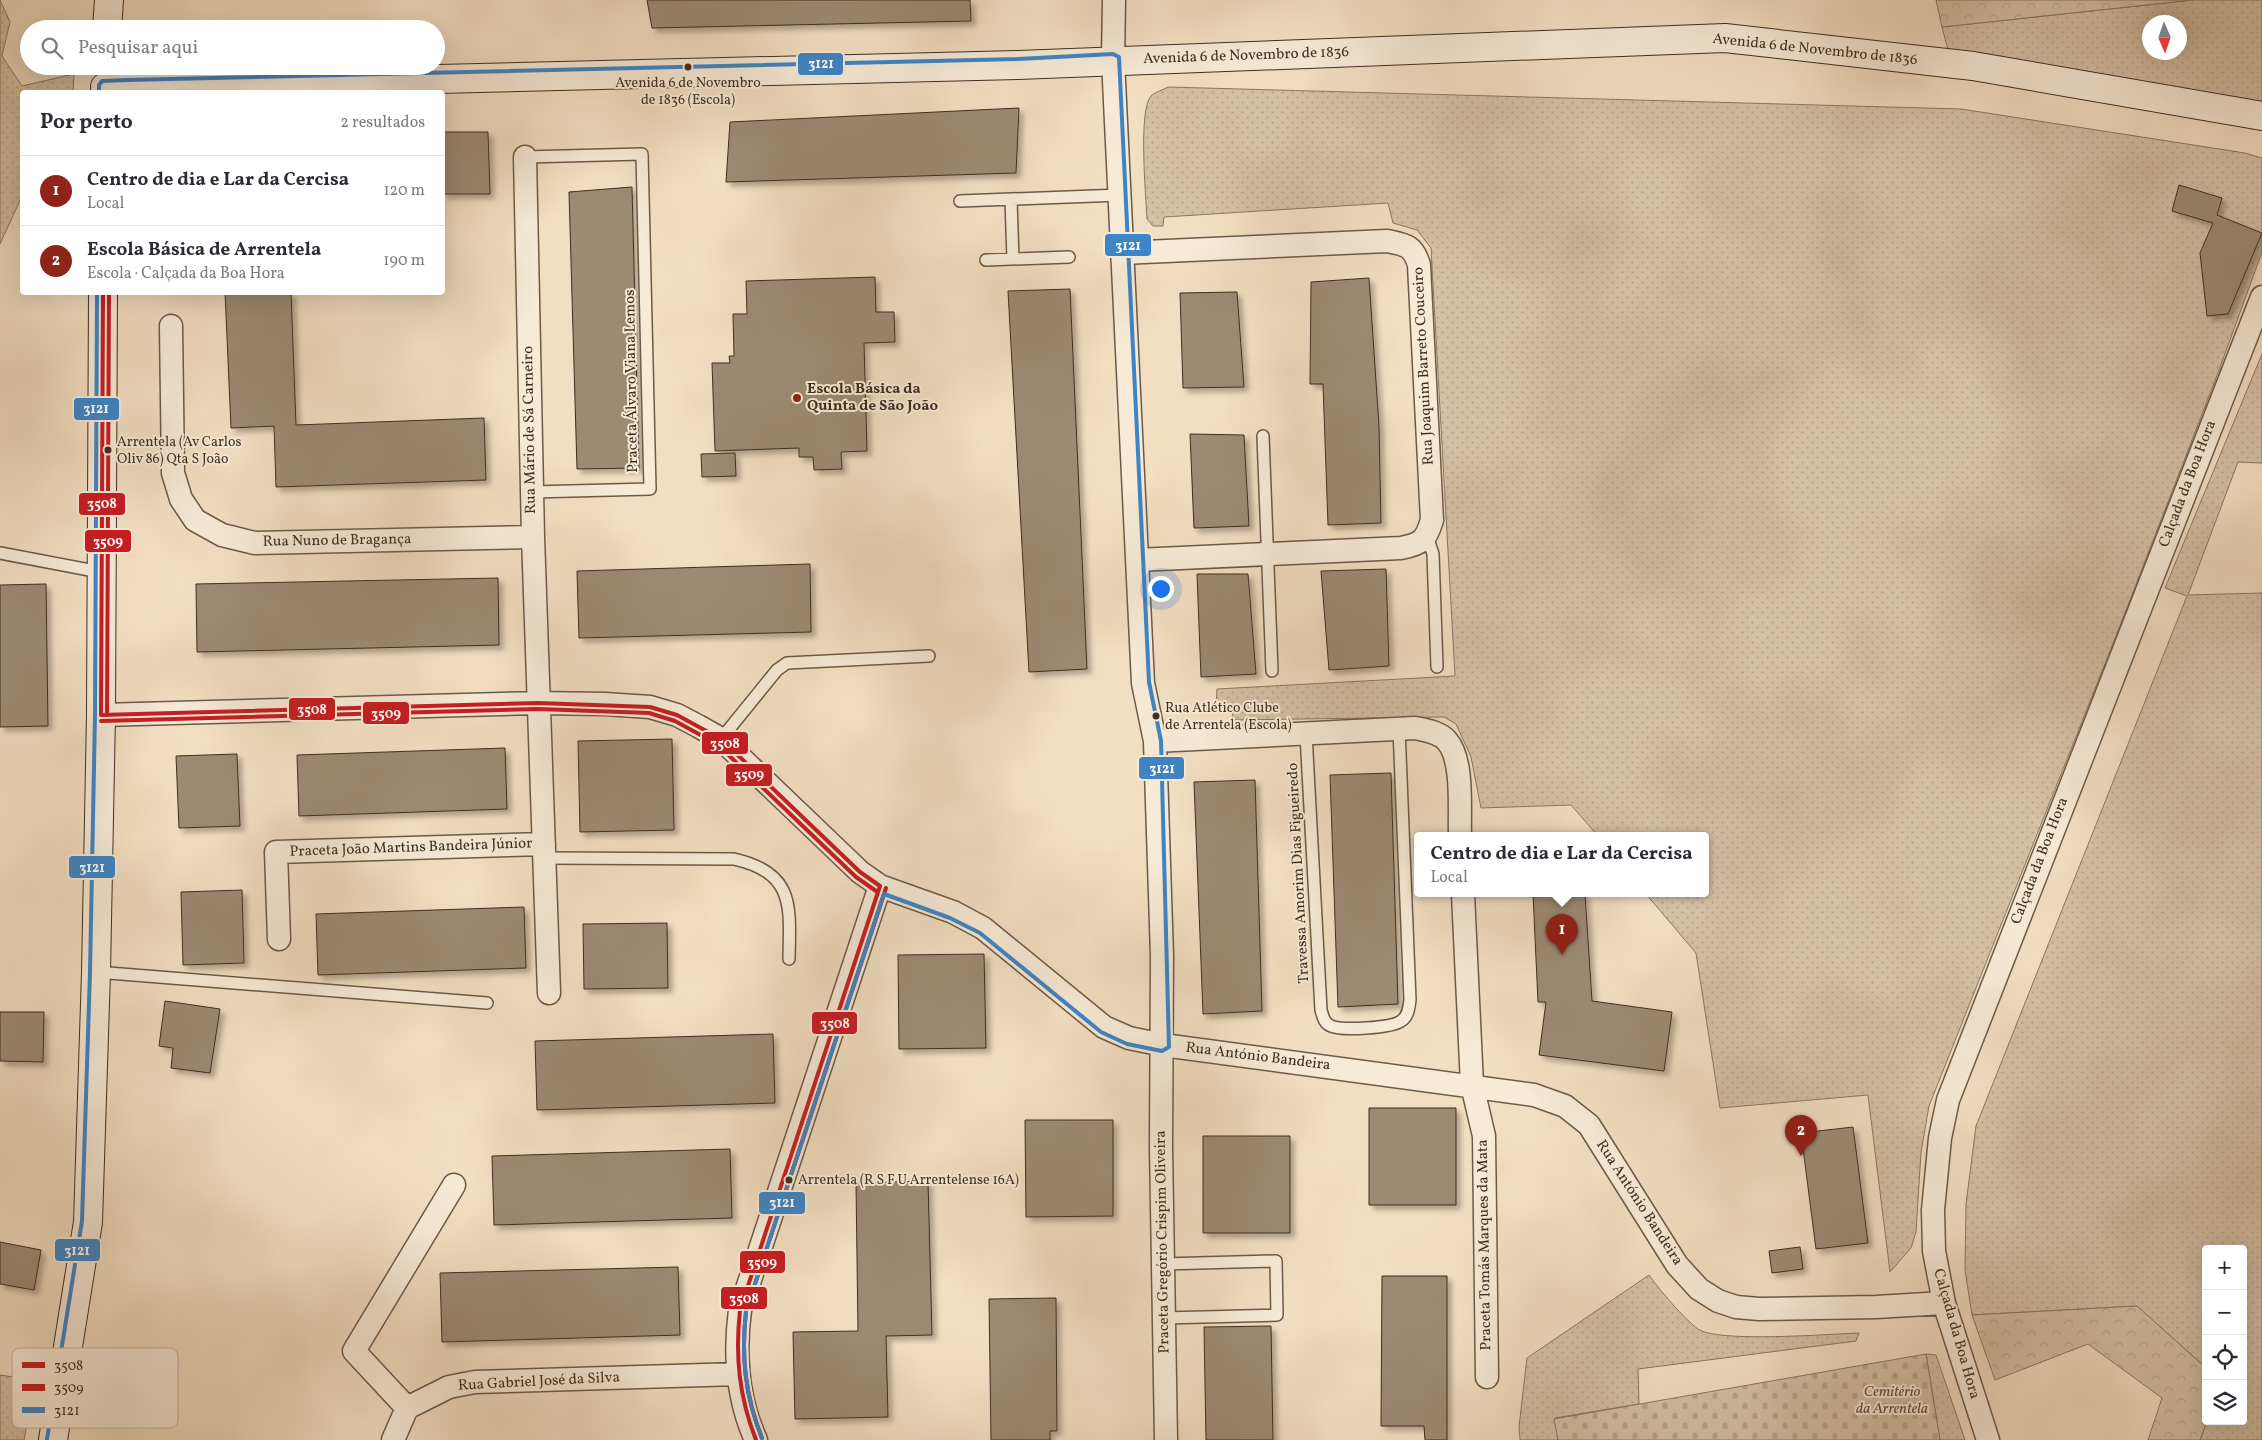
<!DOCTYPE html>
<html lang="pt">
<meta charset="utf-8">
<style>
body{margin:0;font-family:Vollkorn,serif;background:#f7f7f7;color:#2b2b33}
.controls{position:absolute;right:15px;bottom:15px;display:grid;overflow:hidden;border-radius:5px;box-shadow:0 5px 20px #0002}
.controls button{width:45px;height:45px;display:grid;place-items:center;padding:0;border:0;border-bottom:1px solid #e1e1e2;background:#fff;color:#2b2b33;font:25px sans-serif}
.compass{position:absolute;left:2142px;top:15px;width:45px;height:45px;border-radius:50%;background:#fff;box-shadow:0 5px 20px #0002;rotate:178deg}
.you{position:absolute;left:1160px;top:588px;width:18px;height:18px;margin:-12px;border:4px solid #fff;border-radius:50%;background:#1a73e8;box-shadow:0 0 0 8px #1a73e833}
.badge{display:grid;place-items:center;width:32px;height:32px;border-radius:50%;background:#8f2418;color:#fff;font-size:16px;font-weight:700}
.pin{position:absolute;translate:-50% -41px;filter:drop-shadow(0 1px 2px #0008)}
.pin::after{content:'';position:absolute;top:26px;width:18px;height:15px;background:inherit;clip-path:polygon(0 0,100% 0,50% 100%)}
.popup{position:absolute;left:1414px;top:832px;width:295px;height:65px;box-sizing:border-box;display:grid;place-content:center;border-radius:5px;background:#fff;filter:drop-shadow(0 1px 4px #0005);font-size:16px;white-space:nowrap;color:#7c7c81}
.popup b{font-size:19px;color:#2b2b33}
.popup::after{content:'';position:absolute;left:50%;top:100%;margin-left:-10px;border:10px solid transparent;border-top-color:#fff}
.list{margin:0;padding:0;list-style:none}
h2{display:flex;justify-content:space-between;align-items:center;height:65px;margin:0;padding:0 20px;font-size:21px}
h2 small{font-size:16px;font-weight:400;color:#7c7c81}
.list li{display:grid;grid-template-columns:32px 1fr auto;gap:15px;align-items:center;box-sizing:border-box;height:70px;padding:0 20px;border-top:1px solid #e1e1e2}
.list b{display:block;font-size:19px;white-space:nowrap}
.list p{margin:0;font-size:16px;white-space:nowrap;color:#7c7c81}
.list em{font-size:16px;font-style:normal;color:#7c7c81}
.icon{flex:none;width:28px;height:28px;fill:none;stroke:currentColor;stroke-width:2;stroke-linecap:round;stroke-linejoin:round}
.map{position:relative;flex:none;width:2262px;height:1440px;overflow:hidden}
.search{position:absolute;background:#fff;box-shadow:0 5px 20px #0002;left:20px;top:20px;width:425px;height:55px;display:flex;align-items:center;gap:12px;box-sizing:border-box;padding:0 18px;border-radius:28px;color:#7c7c81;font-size:19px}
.panel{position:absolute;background:#fff;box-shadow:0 5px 20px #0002;left:20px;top:90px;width:425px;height:205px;border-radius:5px}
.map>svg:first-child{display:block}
.grass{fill:url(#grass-dots);stroke:#8a7762;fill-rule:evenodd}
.forest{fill:url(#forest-crowns);stroke:#8a7762}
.cemetery{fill:url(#cemetery-stones);stroke:#8a7762}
.building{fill:#9c8a73;stroke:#3f2e1f;filter:url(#shadow)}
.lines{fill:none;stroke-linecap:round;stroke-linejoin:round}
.lane-casing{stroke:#6c5a48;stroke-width:14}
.street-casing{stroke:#6c5a48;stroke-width:25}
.secondary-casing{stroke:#3f2e1f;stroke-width:30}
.lane{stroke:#f7ead7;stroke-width:11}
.street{stroke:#f7ead7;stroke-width:22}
.secondary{stroke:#f7ead7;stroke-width:28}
.bus-1-casing{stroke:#f7ead7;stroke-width:8}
.bus-2-casing{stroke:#f7ead7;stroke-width:8}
.bus-3-casing{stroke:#f7ead7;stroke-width:8}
.bus-1{stroke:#c61d23;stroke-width:4}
.bus-2{stroke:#c61d23;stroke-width:4}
.bus-3{stroke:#3d85c6;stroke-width:4}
.bus-dot{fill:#3f2e1f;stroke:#f7ead7;stroke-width:2}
.poi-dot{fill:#8f2418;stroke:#f7ead7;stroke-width:2}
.labels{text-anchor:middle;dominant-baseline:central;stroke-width:4;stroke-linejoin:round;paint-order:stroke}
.bus-label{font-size:14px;fill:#3f2e1f;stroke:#f7ead7;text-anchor:start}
.street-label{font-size:15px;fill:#3f2e1f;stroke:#f7ead7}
.poi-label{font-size:15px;font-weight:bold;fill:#3f2e1f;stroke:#f7ead7;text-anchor:start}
.park-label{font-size:15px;font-style:italic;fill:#5d4b3a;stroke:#f7ead7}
.key{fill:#f7ead7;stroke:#c0b2a0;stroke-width:1}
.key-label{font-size:14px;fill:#3f2e1f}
.line-badge{stroke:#f7ead7;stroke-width:2}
.badge-label{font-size:14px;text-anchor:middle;font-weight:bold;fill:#fff}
</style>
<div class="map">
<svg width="2262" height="1440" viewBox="0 0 2262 1440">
<defs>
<pattern id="grass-dots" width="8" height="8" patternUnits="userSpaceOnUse" patternTransform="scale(1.25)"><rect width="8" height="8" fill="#d4c0a5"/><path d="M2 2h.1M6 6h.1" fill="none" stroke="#b7a58e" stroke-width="1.8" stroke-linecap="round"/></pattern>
<pattern id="forest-crowns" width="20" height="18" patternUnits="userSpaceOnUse" patternTransform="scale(1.25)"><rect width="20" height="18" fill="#d4c0a5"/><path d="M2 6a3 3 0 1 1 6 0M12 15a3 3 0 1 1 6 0" fill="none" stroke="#b7a58e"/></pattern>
<pattern id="cemetery-stones" width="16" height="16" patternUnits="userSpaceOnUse" patternTransform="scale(1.25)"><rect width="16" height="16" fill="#d4c0a5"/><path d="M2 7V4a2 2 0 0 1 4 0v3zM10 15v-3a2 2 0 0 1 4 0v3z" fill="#b7a58e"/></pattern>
<filter id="shadow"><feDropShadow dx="4.5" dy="4.5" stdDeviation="2.5" flood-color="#0004"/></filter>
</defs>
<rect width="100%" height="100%" fill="#f2dec1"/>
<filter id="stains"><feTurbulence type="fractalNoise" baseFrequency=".004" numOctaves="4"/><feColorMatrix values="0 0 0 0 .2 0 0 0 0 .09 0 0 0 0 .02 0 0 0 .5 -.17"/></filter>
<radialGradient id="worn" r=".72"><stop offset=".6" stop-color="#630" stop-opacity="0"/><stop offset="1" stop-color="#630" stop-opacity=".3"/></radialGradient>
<!-- grass -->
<path class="grass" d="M 0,0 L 10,22 L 2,56 L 22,86 L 74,74 L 73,92 L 22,92 L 22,196 L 0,244 Z
M 2193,0 L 2262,0 L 2262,105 L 1949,54 L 1942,27 ZM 2150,22 L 2180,22 L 2180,52 L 2150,52 Z
M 1168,87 L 1961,109 L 2245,153 L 2262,158 L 2262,252 L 2218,373 L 2116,636 L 1929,1106 L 1921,1152 L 1916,1232 L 1911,1248 L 1890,1272 L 1868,1095 L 1720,1108 L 1696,953 L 1646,894 L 1706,894 L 1706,836 L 1598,836 L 1571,805 L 1481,808 L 1471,757 L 1456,724 L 1444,717 L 1233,720 L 1232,704 L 1216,708 L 1217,689 L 1455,676 L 1431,248 L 1417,230 L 1393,223 L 1388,203 L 1164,217 L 1163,226 L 1153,226 L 1147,219 C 1146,197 1138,110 1151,96 C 1155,92 1163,90 1168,87 Z
M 2262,354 L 2262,463 L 2238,462 L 2188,595 L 2262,593 L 2262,1440 L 2200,1440 L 2207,1421 L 2243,1421 L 2243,1249 L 2206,1249 L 2206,1368 L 2137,1306 L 1972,1315 L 1965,1270 L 1966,1204 L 1976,1126 L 2187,596 L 2165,588 Z
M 1649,1275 C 1658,1288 1685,1320 1698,1329 C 1718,1343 1829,1334 1859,1333 L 1856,1341 L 1638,1369 L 1639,1404 L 1555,1418 L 1558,1440 L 1520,1440 L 1519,1427 L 1527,1358 Z
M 1926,1354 L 1936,1355 L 1965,1440 L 1940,1440 Z
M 0,1375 L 35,1380 L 24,1440 L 0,1440 Z"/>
<!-- forest -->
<path class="forest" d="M 1936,0 L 2193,0 L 1942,27 Z
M 2137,1306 L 2206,1368 L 2207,1421 L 2200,1440 L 2148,1440 L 2162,1398 L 2088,1344 L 1995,1380 L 1972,1315 Z"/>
<!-- cemetery -->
<path class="cemetery" d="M 1926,1354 L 1940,1440 L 1558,1440 L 1554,1419 Z"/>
<!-- building -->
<path class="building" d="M 647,0 L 970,0 L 971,21 L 652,28 Z
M 1019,108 L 1016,173 L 726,182 L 730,122 Z
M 442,132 L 488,132 L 490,194 L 442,194 Z
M 2179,185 L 2222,198 L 2217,215 L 2262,233 L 2228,314 L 2207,316 L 2200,253 L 2213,223 L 2172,211 Z
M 632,187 L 639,468 L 577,469 L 569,192 Z
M 875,277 L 876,312 L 894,312 L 895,342 L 864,343 L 867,451 L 841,452 L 842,469 L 814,470 L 813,457 L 799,457 L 799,448 L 715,451 L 712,363 L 730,363 L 729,356 L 734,356 L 733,314 L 747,314 L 746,281 Z
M 1369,278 L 1379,426 L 1381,523 L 1328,525 L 1323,384 L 1310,384 L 1311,282 Z
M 1070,289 L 1087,669 L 1029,672 L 1008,291 Z
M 225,292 L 291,292 L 296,425 L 484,418 L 486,480 L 276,487 L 274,426 L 231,428 Z
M 1237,292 L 1244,387 L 1183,388 L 1180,293 Z
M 1190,434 L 1244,435 L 1249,526 L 1194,528 Z
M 735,453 L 736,476 L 702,477 L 701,454 Z
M 810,564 L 811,632 L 579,638 L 577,571 Z
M 1386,569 L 1389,666 L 1329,670 L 1321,571 Z
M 1197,574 L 1248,574 L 1256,674 L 1201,677 Z
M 498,578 L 499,645 L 197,652 L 196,584 Z
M 46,584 L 48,726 L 0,727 L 0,585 Z
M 672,739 L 674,830 L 580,832 L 578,741 Z
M 505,748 L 507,809 L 299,816 L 297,755 Z
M 237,754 L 240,826 L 179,828 L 176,756 Z
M 1391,773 L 1398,1004 L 1338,1007 L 1330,775 Z
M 1255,780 L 1262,1011 L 1203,1014 L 1194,782 Z
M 242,890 L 244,963 L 183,965 L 181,892 Z
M 1533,894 L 1585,894 L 1592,1001 L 1672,1012 L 1664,1071 L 1539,1055 L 1546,1002 L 1538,1002 Z
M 524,907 L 526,968 L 318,975 L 316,914 Z
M 667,923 L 668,988 L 584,989 L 583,924 Z
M 984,954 L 986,1048 L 899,1049 L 898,955 Z
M 165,1001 L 220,1009 L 210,1073 L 171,1068 L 173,1048 L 159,1046 Z
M 0,1012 L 44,1012 L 43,1062 L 0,1061 Z
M 773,1034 L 775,1103 L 537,1110 L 535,1041 Z
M 1369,1108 L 1456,1108 L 1456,1205 L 1369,1205 Z
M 1025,1120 L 1113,1120 L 1113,1216 L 1026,1217 Z
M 1853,1127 L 1868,1243 L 1816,1249 L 1801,1133 Z
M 1203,1136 L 1290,1136 L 1290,1233 L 1203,1233 Z
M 730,1149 L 732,1218 L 494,1225 L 492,1156 Z
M 928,1181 L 932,1335 L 886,1336 L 888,1417 L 795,1419 L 793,1332 L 858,1331 L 856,1183 Z
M 0,1242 L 41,1250 L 34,1290 L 0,1284 Z
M 1800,1247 L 1803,1269 L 1772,1273 L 1769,1251 Z
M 678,1267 L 680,1335 L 442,1342 L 440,1273 Z
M 1382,1276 L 1447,1276 L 1447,1440 L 1425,1440 L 1424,1426 L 1381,1426 Z
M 1056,1298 L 1057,1431 L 1050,1431 L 1050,1440 L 991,1440 L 989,1299 Z
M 1271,1326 L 1273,1440 L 1206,1440 L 1204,1327 Z"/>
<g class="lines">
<!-- lane casing -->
<g class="lane-casing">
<path id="lane" d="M 525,157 L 642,154 L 650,489 L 532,492
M 1011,200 L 1013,259
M 960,201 L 1120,195
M 986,260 L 1069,257
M 1263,436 L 1272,671
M 1427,536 L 1433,554 L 1437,667
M 0,553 L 100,572
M 1306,734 L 1321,1010 C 1323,1017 1324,1023 1331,1026 C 1342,1031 1392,1028 1401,1021 C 1408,1017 1409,1008 1410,1000 L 1399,729
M 721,739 L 777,670 L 787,663 L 929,656
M 544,858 L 734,859 C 795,873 790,906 789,959
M 96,972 L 487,1003
M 1163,1264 L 1276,1261 L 1277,1315 L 1164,1318"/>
</g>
<!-- street casing -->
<g class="street-casing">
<path id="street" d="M 1114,0 L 1113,60 L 1143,683 L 1155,741 L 1162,956 L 1161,1148 L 1166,1440
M 525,157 L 533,537 L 549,993
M 1122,253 L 1387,241 C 1406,245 1413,245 1419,265 L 1432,520 C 1426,540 1422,544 1401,548 L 1137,560
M 171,326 L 173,473 L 181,499 L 195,520 L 222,535 L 255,543 L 533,537
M 101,715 L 538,703 L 605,704 L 650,707 L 677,715 L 698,726 L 721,739 L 860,872 L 880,886 L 953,912 L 983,928 L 1104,1027 L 1129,1038 L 1163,1045 L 1534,1095 L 1565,1106 L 1589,1125 L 1677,1265 L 1699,1289 L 1718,1301 L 1736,1307 L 1759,1309 L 1876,1307 L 1944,1303
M 1155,741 L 1415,728 C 1425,730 1440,732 1447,741 C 1464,760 1459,811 1460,836
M 1463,894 L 1472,1085 L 1484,1136 L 1487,1377
M 279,939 L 276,852 L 544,844
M 407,1408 L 449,1387 L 475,1382 L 738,1374
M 407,1408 L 354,1351 L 454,1185
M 393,1440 L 407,1408
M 756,1440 C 737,1398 734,1355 740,1310 L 880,886
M 1988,1440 L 1944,1303 L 1934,1251 L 1933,1210 L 1940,1138 L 1948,1100 L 2262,297"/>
</g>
<!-- secondary casing -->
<g class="secondary-casing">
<path id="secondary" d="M 107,29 L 109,0
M 105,87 L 1018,65 L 1725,38 L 1973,66 L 2262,116
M 53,1440 L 88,1222 L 96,972 L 101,715 L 103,292"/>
</g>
<!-- lane -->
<use href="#lane" class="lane"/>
<!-- street -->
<use href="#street" class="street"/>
<!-- secondary -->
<use href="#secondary" class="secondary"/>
<!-- bus-1 casing -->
<g class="bus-1-casing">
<path id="bus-1" d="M 101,715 L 538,703 L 650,707 L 677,715 L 721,739 L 860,872 L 880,886
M 101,715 L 103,292
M 756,1440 C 739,1397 735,1356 740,1310 L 880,886"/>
</g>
<!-- bus-2 casing -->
<g class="bus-2-casing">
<path id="bus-2" d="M 107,715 L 109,292
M 101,721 L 538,709 L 649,713 L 675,721 L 717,744 L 856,877 L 876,891
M 762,1438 C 745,1396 741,1356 746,1311 L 886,888"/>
</g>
<!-- bus-3 casing -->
<g class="bus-3-casing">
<path id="bus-3" d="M 99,92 L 99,85 L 102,81 L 127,80 L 1018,59 L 1113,54 L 1119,57 L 1149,682 L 1161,741 L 1169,1047 L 1162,1051 L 1127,1044 L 1101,1032 L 980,933 L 950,918 L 884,894 L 746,1311 C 741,1356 745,1396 762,1438
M 47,1439 L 82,1221 L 90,972 L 95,715 L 97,292"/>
</g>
<!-- bus-1 -->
<use href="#bus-1" class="bus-1"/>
<!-- bus-2 -->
<use href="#bus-2" class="bus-2"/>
<!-- bus-3 -->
<use href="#bus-3" class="bus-3"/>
</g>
<!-- markers -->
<g class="bus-dot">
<circle cx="688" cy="67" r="4.5"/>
<circle cx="108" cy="450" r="4.5"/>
<circle cx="1156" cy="716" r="4.5"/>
<circle cx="789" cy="1180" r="4.5"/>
</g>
<circle class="poi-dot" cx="797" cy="398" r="5"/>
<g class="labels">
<!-- bus labels -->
<g class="bus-label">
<text x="688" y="83" text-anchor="middle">Avenida 6 de Novembro<tspan x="688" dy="17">de 1836 (Escola)</tspan></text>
<text x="117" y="442">Arrentela (Av Carlos<tspan x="117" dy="17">Oliv 86) Qta S João</tspan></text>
<text x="1165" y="708">Rua Atlético Clube<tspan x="1165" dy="17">de Arrentela (Escola)</tspan></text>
<text x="798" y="1180">Arrentela (R S F U Arrentelense 16A)</text>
</g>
<!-- street labels -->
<g class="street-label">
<text transform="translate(1815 50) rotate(6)">Avenida 6 de Novembro de 1836</text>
<text transform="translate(1246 56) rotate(-2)">Avenida 6 de Novembro de 1836</text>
<text transform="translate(1424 366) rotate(-93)">Rua Joaquim Barreto Couceiro</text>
<text transform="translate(632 381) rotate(-91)">Praceta Álvaro Viana Lemos</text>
<text transform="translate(530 430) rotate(-91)">Rua Mário de Sá Carneiro</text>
<text transform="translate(2188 484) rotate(-69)">Calçada da Boa Hora</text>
<text transform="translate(337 541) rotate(-1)">Rua Nuno de Bragança</text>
<text transform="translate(411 848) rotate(-2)">Praceta João Martins Bandeira Júnior</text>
<text transform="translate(2040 861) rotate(-69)">Calçada da Boa Hora</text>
<text transform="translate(1299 873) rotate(-93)">Travessa Amorim Dias Figueiredo</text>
<text transform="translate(1258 1057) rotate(7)">Rua António Bandeira</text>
<text transform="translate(1639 1203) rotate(57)">Rua António Bandeira</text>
<text transform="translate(1163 1242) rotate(-91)">Praceta Gregório Crispim Oliveira</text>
<text transform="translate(1485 1245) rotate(-91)">Praceta Tomás Marques da Mata</text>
<text transform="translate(1956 1334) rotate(74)">Calçada da Boa Hora</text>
<text transform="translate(539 1382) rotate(-3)">Rua Gabriel José da Silva</text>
</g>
<!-- poi labels -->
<g class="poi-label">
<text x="807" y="389">Escola Básica da<tspan x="807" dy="17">Quinta de São João</tspan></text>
</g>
<!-- park labels -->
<g class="park-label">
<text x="1892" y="1392">Cemitério<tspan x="1892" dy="17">da Arrentela</tspan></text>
</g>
</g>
<!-- legend -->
<rect x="12" y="1348" width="166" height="80" rx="8" class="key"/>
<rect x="22" y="1362" width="23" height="6" fill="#c61d23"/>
<rect x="22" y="1384" width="23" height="7" fill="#c61d23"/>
<rect x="22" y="1407" width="23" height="6" fill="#3d85c6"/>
<g class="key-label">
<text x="54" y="1370">3508</text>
<text x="54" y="1392">3509</text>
<text x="54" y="1415">3121</text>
</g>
<g class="line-badge">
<rect x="797" y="52" width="47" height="24" rx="5" fill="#3d85c6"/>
<rect x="1104" y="233" width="48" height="24" rx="5" fill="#3d85c6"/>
<rect x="73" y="397" width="47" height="24" rx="5" fill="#3d85c6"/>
<rect x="78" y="492" width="48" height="24" rx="5" fill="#c61d23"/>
<rect x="84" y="529" width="48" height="24" rx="5" fill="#c61d23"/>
<rect x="288" y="697" width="48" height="24" rx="5" fill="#c61d23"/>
<rect x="362" y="701" width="48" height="24" rx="5" fill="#c61d23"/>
<rect x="701" y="731" width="48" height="24" rx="5" fill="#c61d23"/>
<rect x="1138" y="756" width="47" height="24" rx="5" fill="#3d85c6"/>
<rect x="725" y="763" width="48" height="24" rx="5" fill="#c61d23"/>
<rect x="68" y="855" width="48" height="24" rx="5" fill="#3d85c6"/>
<rect x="811" y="1011" width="47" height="24" rx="5" fill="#c61d23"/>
<rect x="758" y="1191" width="48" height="24" rx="5" fill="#3d85c6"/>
<rect x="54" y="1238" width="47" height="24" rx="5" fill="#3d85c6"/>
<rect x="739" y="1250" width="47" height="24" rx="5" fill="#c61d23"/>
<rect x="720" y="1286" width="48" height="24" rx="5" fill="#c61d23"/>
</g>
<g class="badge-label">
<text x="821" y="68">3121</text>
<text x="1128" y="250">3121</text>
<text x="96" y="413">3121</text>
<text x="102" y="508">3508</text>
<text x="108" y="546">3509</text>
<text x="312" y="714">3508</text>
<text x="386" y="718">3509</text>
<text x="725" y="748">3508</text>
<text x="1162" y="773">3121</text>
<text x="749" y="779">3509</text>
<text x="92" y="872">3121</text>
<text x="835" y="1028">3508</text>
<text x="782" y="1207">3121</text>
<text x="77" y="1255">3121</text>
<text x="762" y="1267">3509</text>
<text x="744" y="1303">3508</text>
</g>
<rect width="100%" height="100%" filter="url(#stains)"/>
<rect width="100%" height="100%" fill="url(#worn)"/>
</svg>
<div class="controls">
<button>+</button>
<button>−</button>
<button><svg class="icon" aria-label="locate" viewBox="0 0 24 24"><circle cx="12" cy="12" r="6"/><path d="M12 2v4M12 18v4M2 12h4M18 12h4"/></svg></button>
<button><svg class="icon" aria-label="layers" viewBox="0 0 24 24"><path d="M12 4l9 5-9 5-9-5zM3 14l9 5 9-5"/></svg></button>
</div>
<svg class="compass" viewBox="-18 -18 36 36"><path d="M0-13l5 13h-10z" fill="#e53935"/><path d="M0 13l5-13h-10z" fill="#7c7c81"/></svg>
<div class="you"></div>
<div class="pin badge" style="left:1562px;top:955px">1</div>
<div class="popup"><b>Centro de dia e Lar da Cercisa</b>Local</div>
<div class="pin badge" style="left:1801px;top:1156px">2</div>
<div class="search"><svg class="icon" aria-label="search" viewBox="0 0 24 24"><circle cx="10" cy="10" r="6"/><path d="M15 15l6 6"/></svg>Pesquisar aqui</div>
<section class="panel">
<h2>Por perto<small>2 resultados</small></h2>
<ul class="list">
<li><span class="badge">1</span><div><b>Centro de dia e Lar da Cercisa</b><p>Local</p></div><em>120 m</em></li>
<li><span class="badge">2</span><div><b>Escola Básica de Arrentela</b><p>Escola · Calçada da Boa Hora</p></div><em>190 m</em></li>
</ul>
</section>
</div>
